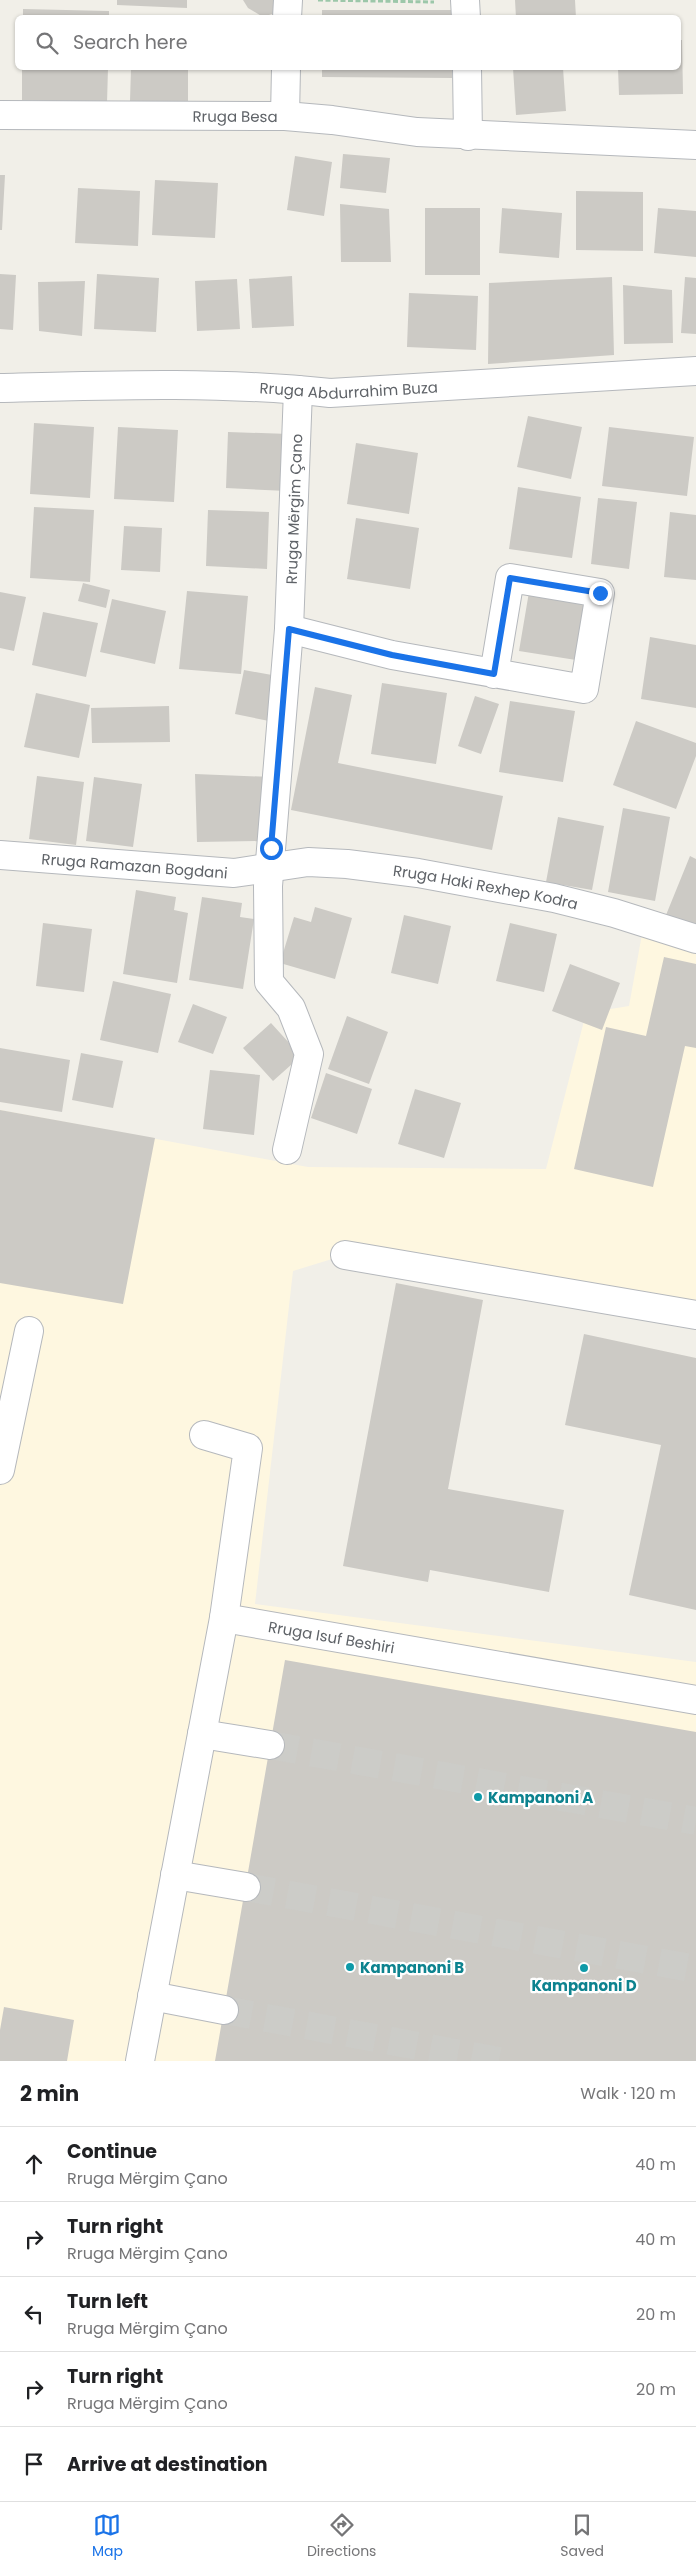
<!DOCTYPE html>
<meta charset="utf-8">
<style>
body{margin:0;font-family:Poppins,sans-serif;background:#f2f2f2;color:#202124}
.stop{position:absolute;width:15px;height:15px;margin:-11px;border:4px solid #1a73e8;border-radius:50%;background:#fff}
.stop.end{background:#1a73e8;border-color:#fff;box-shadow:0 1px 5px #0008}
.list{margin:0;padding:0;list-style:none}
h2{display:flex;justify-content:space-between;align-items:center;height:65px;margin:0;padding:0 20px;font-size:21px}
h2 small{font-size:16px;font-weight:400;color:#757577}
.list li{display:grid;grid-template-columns:32px 1fr auto;gap:15px;align-items:center;box-sizing:border-box;height:75px;padding:0 20px;border-top:1px solid #e0e0e0}
.list b{display:block;font-size:19px;white-space:nowrap}
.list p{margin:0;font-size:16px;white-space:nowrap;color:#757577}
.list em{font-size:16px;font-style:normal;color:#757577}
.icon{flex:none;width:28px;height:28px;fill:none;stroke:currentColor;stroke-width:2;stroke-linecap:round;stroke-linejoin:round}
.map{position:relative;flex:none;width:696px;height:2061px;overflow:hidden}
.search{position:absolute;background:#fff;box-shadow:0 1px 4px #0004;left:15px;right:15px;top:15px;height:55px;display:flex;align-items:center;gap:12px;box-sizing:border-box;padding:0 18px;border-radius:8px;color:#757577;font-size:19px}
.sheet{height:440px;background:#fff}
nav{display:flex;justify-content:space-around;align-items:center;box-sizing:border-box;height:70px;border-top:1px solid #e0e0e0;background:#fff;font-size:14px;color:#757577}
nav a{display:grid;justify-items:center;gap:2px}
nav .on{color:#1a73e8}
.map>svg:first-child{display:block}
.commercial{fill:#fef7e0}
.building{fill:#cccac5}
.lines{fill:none;stroke-linecap:round;stroke-linejoin:round}
.minor-tunnel{stroke:#ccccc8;stroke-width:28;stroke-dasharray:28 14;stroke-linecap:butt}
.minor-casing{stroke:#b5b8bc;stroke-width:30}
.path{stroke:#9cc7a9;stroke-width:3;stroke-dasharray:5 2.5;stroke-linecap:butt}
.minor{stroke:#fff;stroke-width:28}
.route{stroke:#1a73e8;stroke-width:6}
.culture-dot{fill:#0f9aa8;stroke:#fff;stroke-width:2}
.labels{text-anchor:middle;dominant-baseline:central;stroke-width:4.5;stroke-linejoin:round;paint-order:stroke}
.street-label{font-size:15px;fill:#5f6368;stroke:#fff}
.culture-label{font-size:15px;font-weight:bold;fill:#0d838f;stroke:#fff;text-anchor:start}
</style>
<div class="map">
<svg width="696" height="2061" viewBox="0 0 696 2061">
<rect width="100%" height="100%" fill="#f1efe8"/>
<!-- commercial -->
<path class="commercial" d="M 644,923 L 696,936 L 696,1315 L 345,1255 L 293,1271 L 255,1604 L 696,1662 L 696,2061 L 0,2061 L 0,1110 L 308,1167 L 546,1169 L 586,1013 L 629,1006 Z"/>
<!-- building -->
<path class="building" d="M 117,0 L 187,0 L 187,8 L 117,5 Z
M 243,0 L 281,0 L 278,12 L 263,17 L 248,8 Z
M 515,0 L 575,0 L 576,18 L 516,18 Z
M 23,9 L 109,11 L 109,18 L 23,18 Z
M 322,10 L 452,10 L 452,18 L 322,18 Z
M 678,40 L 682,40 L 683,94 L 619,95 L 618,68 L 678,68 Z
M 22,68 L 108,68 L 107,103 L 22,100 Z
M 131,68 L 188,68 L 188,101 L 130,101 Z
M 322,68 L 452,68 L 452,78 L 322,77 Z
M 513,68 L 563,68 L 566,111 L 516,115 Z
M 343,154 L 390,158 L 386,193 L 340,188 Z
M 295,156 L 332,162 L 324,216 L 287,210 Z
M 0,175 L 5,175 L 2,230 L 0,230 Z
M 155,180 L 218,183 L 215,238 L 152,235 Z
M 78,188 L 140,191 L 138,246 L 75,243 Z
M 576,191 L 643,192 L 643,251 L 576,250 Z
M 340,204 L 389,209 L 391,262 L 341,262 Z
M 425,208 L 480,208 L 480,275 L 425,275 Z
M 502,208 L 562,213 L 559,258 L 499,253 Z
M 658,208 L 696,211 L 696,257 L 654,253 Z
M 0,274 L 16,275 L 13,330 L 0,329 Z
M 97,274 L 159,278 L 156,332 L 94,329 Z
M 292,276 L 294,326 L 252,328 L 249,279 Z
M 612,277 L 614,355 L 488,364 L 489,283 Z
M 685,277 L 696,278 L 696,334 L 681,333 Z
M 237,279 L 240,329 L 197,331 L 195,281 Z
M 85,281 L 82,336 L 39,331 L 38,282 Z
M 623,285 L 672,290 L 673,343 L 624,344 Z
M 409,293 L 478,296 L 476,350 L 407,347 Z
M 528,416 L 582,427 L 571,479 L 517,467 Z
M 34,423 L 94,427 L 90,498 L 30,494 Z
M 118,427 L 178,430 L 174,502 L 114,499 Z
M 609,427 L 694,437 L 687,496 L 602,486 Z
M 228,432 L 289,434 L 287,491 L 226,488 Z
M 356,443 L 418,453 L 409,514 L 347,504 Z
M 518,487 L 581,497 L 572,558 L 509,549 Z
M 598,498 L 637,502 L 629,569 L 591,564 Z
M 34,507 L 94,510 L 90,582 L 30,578 Z
M 208,510 L 269,512 L 267,569 L 206,566 Z
M 670,512 L 696,515 L 696,580 L 664,577 Z
M 356,518 L 419,528 L 410,589 L 347,579 Z
M 124,526 L 162,528 L 160,572 L 121,570 Z
M 83,583 L 110,590 L 106,608 L 78,601 Z
M 187,591 L 248,596 L 241,674 L 179,669 Z
M 0,592 L 26,597 L 14,651 L 0,648 Z
M 529,592 L 586,601 L 576,660 L 519,651 Z
M 112,599 L 166,611 L 155,664 L 100,652 Z
M 43,612 L 98,623 L 86,677 L 32,665 Z
M 650,637 L 696,645 L 696,708 L 641,699 Z
M 244,670 L 283,677 L 274,722 L 235,714 Z
M 382,683 L 447,693 L 436,764 L 371,754 Z
M 315,687 L 352,695 L 338,763 L 503,796 L 492,850 L 291,810 Z
M 36,693 L 90,705 L 79,758 L 24,747 Z
M 475,696 L 499,704 L 481,754 L 458,746 Z
M 510,701 L 575,711 L 563,782 L 499,772 Z
M 169,706 L 170,742 L 92,743 L 91,708 Z
M 636,721 L 696,743 L 696,756 L 676,809 L 613,785 Z
M 195,774 L 272,777 L 263,841 L 197,842 Z
M 37,776 L 84,782 L 76,845 L 29,839 Z
M 94,777 L 142,784 L 133,847 L 86,841 Z
M 623,808 L 670,817 L 655,901 L 608,892 Z
M 558,817 L 604,826 L 592,890 L 546,882 Z
M 690,856 L 696,859 L 696,927 L 666,915 Z
M 136,890 L 176,897 L 174,910 L 188,913 L 177,983 L 123,974 Z
M 202,897 L 242,903 L 240,917 L 254,919 L 243,989 L 189,980 Z
M 315,907 L 352,918 L 335,979 L 280,963 L 294,917 L 311,922 Z
M 404,915 L 451,926 L 438,984 L 391,973 Z
M 43,923 L 92,929 L 84,992 L 36,986 Z
M 510,923 L 557,934 L 544,992 L 496,981 Z
M 664,957 L 696,964 L 696,1048 L 685,1046 L 653,1187 L 574,1169 L 606,1027 L 646,1036 Z
M 570,964 L 620,983 L 602,1030 L 552,1011 Z
M 113,981 L 171,994 L 158,1053 L 100,1040 Z
M 193,1004 L 227,1017 L 213,1054 L 178,1042 Z
M 347,1016 L 388,1032 L 369,1084 L 328,1069 Z
M 271,1023 L 301,1056 L 273,1081 L 243,1048 Z
M 0,1048 L 70,1060 L 62,1112 L 0,1102 Z
M 81,1053 L 123,1061 L 113,1108 L 72,1100 Z
M 210,1070 L 260,1075 L 254,1135 L 203,1129 Z
M 326,1073 L 372,1089 L 357,1134 L 311,1118 Z
M 415,1089 L 461,1103 L 444,1158 L 398,1144 Z
M 0,1110 L 155,1138 L 123,1304 L 0,1283 Z
M 396,1283 L 483,1300 L 448,1489 L 564,1510 L 549,1592 L 430,1570 L 428,1582 L 343,1566 Z
M 584,1334 L 696,1358 L 696,1610 L 629,1595 L 661,1445 L 565,1425 Z
M 285,1660 L 696,1732 L 696,2061 L 215,2061 Z
M 4,2007 L 74,2020 L 67,2061 L 0,2061 L 0,2030 Z"/>
<g class="lines">
<!-- minor-tunnel -->
<path class="minor-tunnel" d="M 270,1745 L 696,1821
M 246,1887 L 696,1969
M 224,2010 L 499,2061"/>
<!-- minor casing -->
<g class="minor-casing">
<g id="minor">
<path d="M 465,0 L 466,18"/>
<path d="M 287,18 L 288,0"/>
<path d="M 467,68 L 468,136"/>
<path id="s1" d="M 0,115 L 285,116 L 332,120 L 417,132 L 696,145"/>
<path d="M 285,116 L 286,68"/>
<path id="s2" d="M 0,388 C 110,385 220,381 330,393 L 696,371"/>
<path d="M 289,629 L 392,655 L 584,689 L 600,593 L 510,578 L 494,674"/>
<path id="s3" d="M 0,855 L 234,873 L 308,862 L 347,864 L 418,873 L 554,898 L 614,913 L 696,939"/>
<path id="s4" d="M 287,1150 L 309,1054 L 291,1008 L 269,982 L 268,886 L 289,629 L 298,390"/>
<path d="M 345,1255 L 696,1315"/>
<path d="M 0,1470 L 29,1331"/>
<path id="s5" d="M 224,1618 L 696,1700"/>
<path d="M 202,1734 L 270,1745"/>
<path d="M 175,1875 L 246,1887"/>
<path d="M 152,1996 L 224,2010"/>
<path d="M 140,2061 L 224,1618 L 248,1448 L 204,1435"/>
</g>
</g>
<!-- path -->
<path class="path" d="M 318,0 L 434,2"/>
<!-- minor -->
<use href="#minor" class="minor"/>
</g>
<g class="lines">
<!-- route -->
<path class="route" d="M 271,848 L 289,629 L 392,655 L 494,674 L 510,578 L 600,593"/>
</g>
<!-- markers -->
<g class="culture-dot">
<circle cx="478" cy="1797" r="5"/>
<circle cx="350" cy="1967" r="5"/>
<circle cx="584" cy="1968" r="5"/>
</g>
<g class="labels">
<!-- street labels -->
<g class="street-label">
<text stroke="none"><textPath href="#s1" startOffset="235">Rruga Besa</textPath></text>
<text stroke="none"><textPath href="#s2" startOffset="349">Rruga Abdurrahim Buza</textPath></text>
<text stroke="none"><textPath href="#s4" startOffset="656">Rruga Mërgim Çano</textPath></text>
<text stroke="none"><textPath href="#s3" startOffset="135">Rruga Ramazan Bogdani</textPath></text>
<text stroke="none"><textPath href="#s3" startOffset="489">Rruga Haki Rexhep Kodra</textPath></text>
<text stroke="none"><textPath href="#s5" startOffset="109">Rruga Isuf Beshiri</textPath></text>
</g>
<!-- culture labels -->
<g class="culture-label">
<text x="488" y="1797">Kampanoni A</text>
<text x="360" y="1967">Kampanoni B</text>
<text x="584" y="1985" text-anchor="middle">Kampanoni D</text>
</g>
</g>
</svg>
<div class="stop" style="left:271px;top:848px"></div>
<div class="stop end" style="left:600px;top:593px"></div>
<div class="search"><svg class="icon" aria-label="search" viewBox="0 0 24 24"><circle cx="10" cy="10" r="6"/><path d="M15 15l6 6"/></svg>Search here</div>
</div>
<section class="sheet">
<h2>2 min<small>Walk · 120 m</small></h2>
<ul class="list">
<li><svg class="icon" aria-label="ahead" viewBox="0 0 24 24"><path d="M12 20V5M6 11l6-6 6 6"/></svg><div><b>Continue</b><p>Rruga Mërgim Çano</p></div><em>40 m</em></li>
<li><svg class="icon" aria-label="right" viewBox="0 0 24 24"><path d="M7 20v-9h11M14 6l5 5-5 5"/></svg><div><b>Turn right</b><p>Rruga Mërgim Çano</p></div><em>40 m</em></li>
<li><svg class="icon" aria-label="left" viewBox="0 0 24 24"><path d="M17 20v-9H6M10 6l-5 5 5 5"/></svg><div><b>Turn left</b><p>Rruga Mërgim Çano</p></div><em>20 m</em></li>
<li><svg class="icon" aria-label="right" viewBox="0 0 24 24"><path d="M7 20v-9h11M14 6l5 5-5 5"/></svg><div><b>Turn right</b><p>Rruga Mërgim Çano</p></div><em>20 m</em></li>
<li><svg class="icon" aria-label="arrive" viewBox="0 0 24 24"><path d="M6 21V4h12l-3 4 3 4H6"/></svg><div><b>Arrive at destination</b></div></li>
</ul>
</section>
<nav>
<a class="on"><svg class="icon" aria-label="map" viewBox="0 0 24 24"><path d="M3 6l6-2 6 2 6-2v14l-6 2-6-2-6 2zM9 4v14M15 6v14"/></svg>Map</a>
<a><svg class="icon" aria-label="directions" viewBox="0 0 24 24"><path d="M12 3l9 9-9 9-9-9zM9 14v-3h6M13 9l2 2-2 2"/></svg>Directions</a>
<a><svg class="icon" aria-label="saved" viewBox="0 0 24 24"><path d="M7 4h10v16l-5-4-5 4z"/></svg>Saved</a>
</nav>
